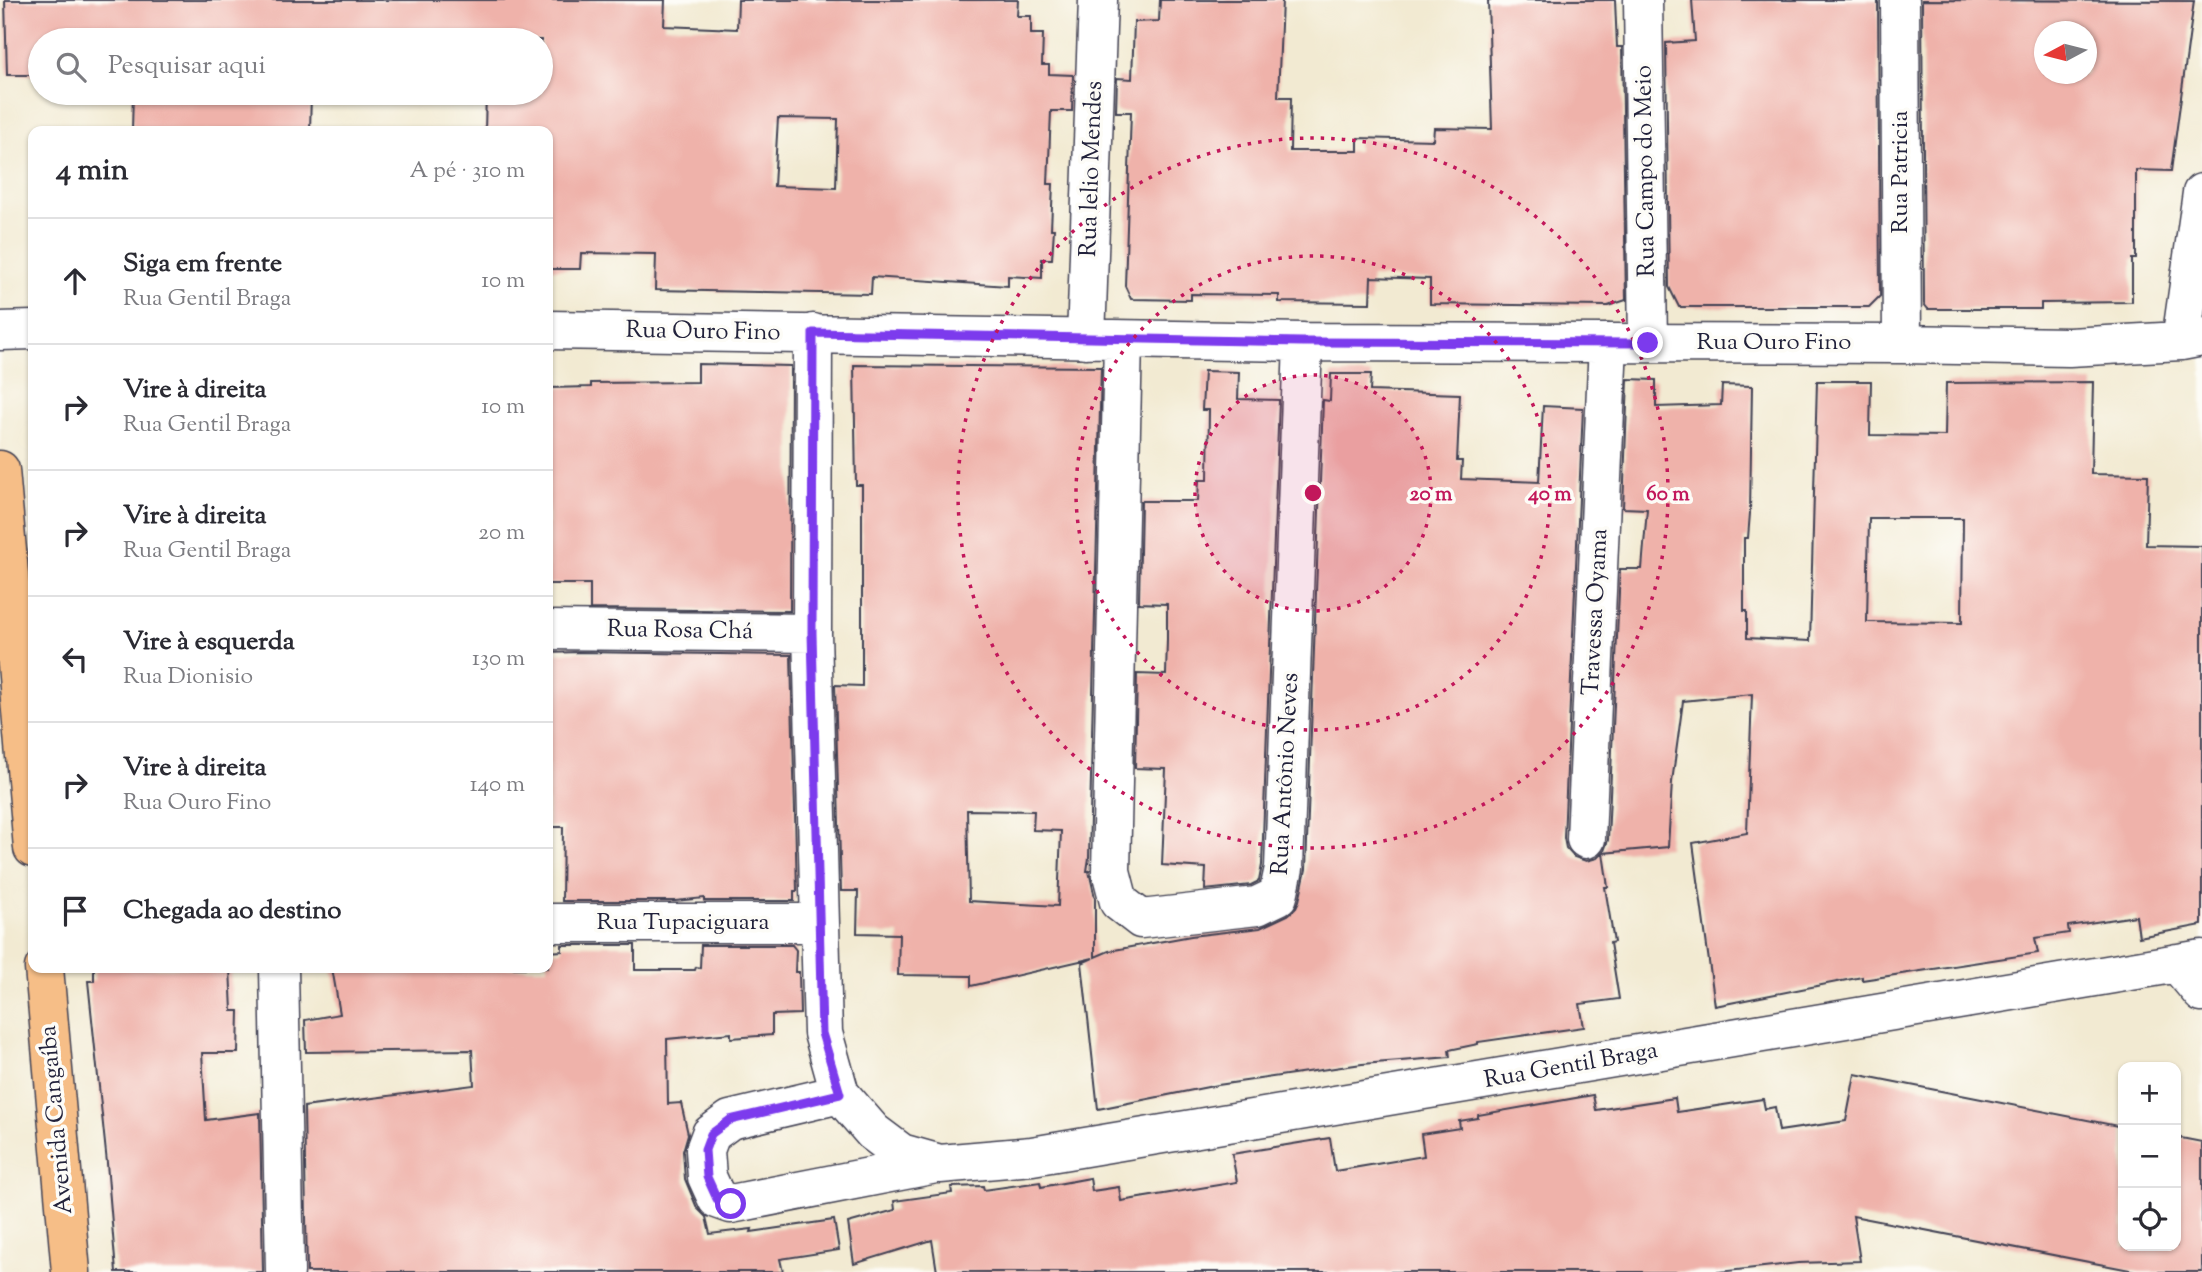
<!DOCTYPE html>
<html lang="pt">
<meta charset="utf-8">
<style>
body{margin:0;font-family:"Sorts Mill Goudy",serif;background:#f2f2f3;color:#2b2b33}
.controls{position:absolute;right:21px;bottom:21px;display:grid;overflow:hidden;border-radius:14px;box-shadow:0 2px 5px #0004}
.controls button{width:63px;height:63px;display:grid;place-items:center;padding:0;border:0;border-bottom:2px solid #e1e1e2;background:#fff;color:#2b2b33;font:35px sans-serif}
.compass{position:absolute;left:2034px;top:21px;width:63px;height:63px;border-radius:50%;background:#fff;box-shadow:0 2px 5px #0004;rotate:263deg}
.stop{position:absolute;width:21px;height:21px;margin:-16px;border:5px solid #7c3aed;border-radius:50%;background:#fff}
.stop.end{background:#7c3aed;border-color:#fff;box-shadow:0 2px 7px #0008}
.list{margin:0;padding:0;list-style:none}
h2{display:flex;justify-content:space-between;align-items:center;height:91px;margin:0;padding:0 28px;font-size:30px}
h2 small{font-size:23px;font-weight:400;color:#7c7c81}
.list li{display:grid;grid-template-columns:46px 1fr auto;gap:21px;align-items:center;box-sizing:border-box;height:126px;padding:0 28px;border-top:2px solid #e1e1e2}
.list b{display:block;font-size:26px;white-space:nowrap}
.list p{margin:0;font-size:23px;white-space:nowrap;color:#7c7c81}
.list em{font-size:23px;font-style:normal;color:#7c7c81}
.icon{flex:none;width:38px;height:38px;fill:none;stroke:currentColor;stroke-width:2;stroke-linecap:round;stroke-linejoin:round}
.map{position:relative;flex:none;width:2202px;height:1272px;overflow:hidden}
.search{position:absolute;background:#fff;box-shadow:0 2px 5px #0004;left:28px;top:28px;width:525px;height:77px;display:flex;align-items:center;gap:18px;box-sizing:border-box;padding:0 24px;border-radius:38px;color:#7c7c81;font-size:26px}
.panel{position:absolute;background:#fff;box-shadow:0 2px 5px #0004;left:28px;top:126px;width:525px;height:847px;border-radius:14px}
.map>svg:first-child{display:block}
.building{fill:#efb2aa;fill-rule:evenodd}
.lines{fill:none;stroke-linecap:round;stroke-linejoin:round}
.minor-casing{stroke:#414052;stroke-width:41}
.major-casing{stroke:#414052;stroke-width:41}
.minor{stroke:#fff;stroke-width:38}
.major{stroke:#f6be87;stroke-width:38}
.route{stroke:#7c3aed;stroke-width:9}
.ring{fill:none;stroke:#c2185b;stroke-width:3.5;stroke-dasharray:3.5 7}
.labels{text-anchor:middle;dominant-baseline:central;stroke-width:7;stroke-linejoin:round;paint-order:stroke}
.street-label{font-size:24px;fill:#22223b;stroke:#fdfcf7}
.centre{fill:#c2185b;stroke:#fdfcf7;stroke-width:3.5}
.ring-label{font-size:21px;text-anchor:middle;font-weight:bold;fill:#c2185b;stroke:#fdfcf7;stroke-width:7;stroke-linejoin:round;paint-order:stroke}
</style>
<div class="map">
<svg width="2202" height="1272" viewBox="0 0 2202 1272">
<rect width="100%" height="100%" fill="#fdfcf7"/>
<filter id="ink" filterUnits="userSpaceOnUse"><feTurbulence type="fractalNoise" baseFrequency=".0143" numOctaves="2"/><feDisplacementMap in="SourceGraphic" scale="14" xChannelSelector="R" yChannelSelector="G"/><feConvolveMatrix kernelMatrix="1 2 1 2 8 2 1 2 1" color-interpolation-filters="sRGB"/></filter>
<filter id="wash" filterUnits="userSpaceOnUse"><feTurbulence type="fractalNoise" baseFrequency=".00686" numOctaves="4" result="noise"/><feDisplacementMap in="SourceGraphic" scale="28" xChannelSelector="R" yChannelSelector="G"/><feGaussianBlur stdDeviation="1.57" result="paint"/><feColorMatrix in="noise" values="0 0 0 0 0 0 0 0 0 0 0 0 0 0 0 0 0 1.4 0 .05"/><feComposite in="paint" operator="in"/></filter>
<g filter="url(#wash)">
<rect width="100%" height="100%" fill="#f2ead2"/>
<g id="blocks">
<!-- building -->
<path class="building" d="M 5,0 L 665,0 L 664,26 L 737,29 L 738,0 L 1018,0 L 1017,16 L 1031,16 L 1031,34 L 1043,34 L 1042,65 L 1049,65 L 1049,74 L 1073,75 L 1072,111 L 1051,111 L 1048,184 L 1053,184 L 1051,229 L 1054,229 L 1052,259 L 1042,259 L 1042,278 L 1008,276 L 1008,286 L 872,277 L 871,294 L 655,290 L 656,254 L 581,253 L 580,269 L 548,269 L 548,131 L 485,131 L 486,93 L 541,93 L 541,40 L 40,40 L 40,75 L 7,75 ZM 778,118 L 838,119 L 836,188 L 774,186 Z
M 1160,0 L 1282,0 L 1278,97 L 1291,97 L 1290,151 L 1358,151 L 1358,138 L 1433,140 L 1434,128 L 1492,129 L 1488,0 L 1615,0 L 1617,47 L 1622,47 L 1626,300 L 1608,306 L 1430,304 L 1430,279 L 1371,277 L 1370,303 L 1279,302 L 1279,295 L 1191,294 L 1191,300 L 1131,299 L 1125,286 L 1131,112 L 1116,112 L 1117,78 L 1132,79 L 1134,22 L 1159,21 Z
M 1692,0 L 1878,0 L 1880,296 L 1869,307 L 1679,307 L 1669,287 L 1666,43 L 1695,41 Z
M 1922,0 L 2194,1 L 2171,171 L 2136,170 L 2136,259 L 2132,259 L 2132,302 L 2041,303 L 2041,309 L 1928,309 L 1924,304 ZM 2045,32 L 2087,32 L 2087,74 L 2045,74 Z
M 133,93 L 311,93 L 310,131 L 132,131 Z
M 698,364 L 791,366 L 790,611 L 590,609 L 590,584 L 548,584 L 548,388 L 591,387 L 591,383 L 698,382 Z
M 854,365 L 1101,367 L 1089,858 L 1087,871 L 1089,871 L 1095,898 L 1095,957 L 1109,951 L 1191,936 L 1260,928 L 1288,915 L 1295,909 L 1299,901 L 1306,869 L 1323,400 L 1330,401 L 1331,374 L 1371,374 L 1370,391 L 1460,394 L 1457,461 L 1462,461 L 1461,479 L 1539,482 L 1543,406 L 1583,408 L 1564,838 L 1566,848 L 1574,857 L 1586,861 L 1597,858 L 1604,851 L 1608,840 L 1620,569 L 1642,569 L 1647,509 L 1623,508 L 1628,379 L 1656,380 L 1656,407 L 1721,405 L 1722,385 L 1752,386 L 1750,513 L 1748,538 L 1744,538 L 1744,611 L 1747,611 L 1747,638 L 1810,641 L 1817,381 L 1871,381 L 1870,435 L 1945,436 L 1946,383 L 2093,382 L 2091,474 L 2148,475 L 2146,545 L 2202,546 L 2202,925 L 2139,937 L 2136,916 L 2068,926 L 2069,933 L 2035,938 L 2038,953 L 1862,980 L 1862,977 L 1715,1006 L 1693,843 L 1747,833 L 1752,694 L 1683,701 L 1672,782 L 1668,847 L 1603,853 L 1608,887 L 1605,887 L 1614,942 L 1610,943 L 1619,999 L 1580,1004 L 1584,1027 L 1478,1042 L 1478,1044 L 1449,1050 L 1450,1057 L 1362,1064 L 1218,1085 L 1098,1109 L 1082,963 L 1093,958 L 971,986 L 971,976 L 898,975 L 899,934 L 857,933 L 858,891 L 841,891 L 835,685 L 862,686 L 862,485 L 856,485 ZM 1869,518 L 1963,518 L 1962,623 L 1867,622 ZM 967,810 L 1034,811 L 1033,830 L 1061,831 L 1058,906 L 969,901 Z
M 1204,371 L 1239,372 L 1238,399 L 1279,400 L 1262,865 L 1259,881 L 1251,885 L 1205,890 L 1206,868 L 1162,865 L 1166,769 L 1135,768 L 1137,674 L 1166,675 L 1167,640 L 1167,604 L 1139,603 L 1141,501 L 1198,501 L 1199,480 L 1208,480 L 1209,410 L 1202,410 Z
M 578,652 L 791,655 L 797,891 L 794,891 L 794,901 L 704,901 L 704,898 L 675,901 L 562,901 L 563,827 L 548,827 L 548,653 Z
M 562,945 L 635,945 L 635,970 L 695,970 L 696,967 L 700,968 L 701,945 L 792,945 L 796,950 L 795,972 L 799,972 L 800,1014 L 772,1015 L 772,1035 L 731,1038 L 731,1033 L 667,1039 L 668,1104 L 681,1103 L 688,1134 L 683,1151 L 685,1179 L 697,1208 L 706,1217 L 710,1234 L 752,1229 L 751,1232 L 834,1220 L 839,1250 L 780,1259 L 783,1272 L 307,1272 L 304,1107 L 474,1085 L 472,1050 L 306,1052 L 305,1020 L 340,1014 L 332,968 L 548,968 L 548,952 L 562,951 Z
M 94,968 L 230,968 L 232,1011 L 239,1011 L 238,1053 L 202,1053 L 206,1120 L 260,1113 L 263,1272 L 116,1272 L 107,1163 L 88,981 L 94,981 Z
M 1855,1074 L 2123,1127 L 2123,1246 L 2176,1246 L 2176,1137 L 2202,1142 L 2202,1272 L 2140,1272 L 1853,1216 L 1860,1261 L 1798,1263 L 1719,1272 L 937,1272 L 932,1240 L 854,1264 L 848,1223 L 895,1210 L 894,1201 L 952,1193 L 951,1187 L 983,1186 L 984,1190 L 1040,1182 L 1041,1187 L 1090,1178 L 1092,1191 L 1119,1187 L 1121,1201 L 1237,1182 L 1232,1154 L 1330,1138 L 1335,1171 L 1424,1156 L 1421,1134 L 1460,1128 L 1459,1121 L 1478,1118 L 1478,1115 L 1593,1095 L 1596,1110 L 1675,1098 L 1677,1112 L 1763,1099 L 1765,1109 L 1775,1107 L 1779,1131 L 1846,1121 Z"/>
</g>
</g>
<g filter="url(#ink)">
<use href="#blocks" fill-opacity="0" stroke="#414052" stroke-width="2"/>
<g class="lines">
<!-- minor casing -->
<g class="minor-casing">
<path id="minor" d="M 1643,0 L 1648,343
M 1900,0 L 1902,344
M 548,330 L 1303,342 L 1902,344 L 2069,347 L 2181,341 L 2202,337
M 0,331 L 33,330
M 813,333 L 812,633 L 823,1033 L 840,1094 L 873,1132 L 901,1153 L 940,1164 L 1032,1156 L 2202,959
M 1086,339 L 1098,0
M 1123,340 L 1111,871 L 1119,902 L 1141,919 L 1257,906 L 1278,896 L 1284,868 L 1303,342
M 2181,341 L 2202,193
M 548,630 L 812,633
M 1586,839 L 1608,343
M 548,923 L 819,923
M 2177,963 L 2202,993
M 279,968 L 285,1272
M 840,1094 L 730,1120 L 711,1134 L 705,1150 L 707,1177 L 717,1199 L 731,1204 L 936,1164"/>
</g>
<!-- major casing -->
<g class="major-casing">
<path id="major" d="M 0,470 L 33,848
M 44,968 L 71,1272"/>
</g>
<!-- minor -->
<use href="#minor" class="minor"/>
<!-- major -->
<use href="#major" class="major"/>
</g>
</g>
<g class="lines" filter="url(#ink)">
<!-- route -->
<path class="route" d="M 731,1204 L 717,1199 L 707,1177 L 705,1150 L 711,1134 L 730,1120 L 840,1094 L 822,1033 L 812,633 L 813,333 L 1303,342 L 1648,343"/>
</g>
<!-- distance rings -->
<circle cx="1313" cy="493" r="118" fill="#c2185b" fill-opacity=".12"/>
<g class="ring">
<circle cx="1313" cy="493" r="118"/>
<circle cx="1313" cy="493" r="237"/>
<circle cx="1313" cy="493" r="355"/>
</g>
<g class="labels">
<!-- street labels -->
<g class="street-label">
<text transform="translate(1092 169) rotate(-88)">Rua lelio Mendes</text>
<text transform="translate(1646 171) rotate(-91)">Rua Campo do Meio</text>
<text transform="translate(1901 172) rotate(-90)">Rua Patricia</text>
<text transform="translate(703 332) rotate(1)">Rua Ouro Fino</text>
<text x="1774" y="343">Rua Ouro Fino</text>
<text transform="translate(1596 612) rotate(-87)">Travessa Oyama</text>
<text transform="translate(680 631) rotate(1)">Rua Rosa Chá</text>
<text transform="translate(1286 774) rotate(-87)">Rua Antônio Neves</text>
<text x="683" y="923">Rua Tupaciguara</text>
<text transform="translate(1571 1066) rotate(-10)">Rua Gentil Braga</text>
<text transform="translate(57 1120) rotate(-95)">Avenida Cangaíba</text>
</g>
</g>
<circle cx="1313" cy="493" r="10" class="centre"/>
<g class="ring-label">
<text x="1431" y="500">20 m</text>
<text x="1550" y="500">40 m</text>
<text x="1668" y="500">60 m</text>
</g>
</svg>
<div class="controls">
<button>+</button>
<button>−</button>
<button><svg class="icon" aria-label="locate" viewBox="0 0 24 24"><circle cx="12" cy="12" r="6"/><path d="M12 2v4M12 18v4M2 12h4M18 12h4"/></svg></button>
</div>
<svg class="compass" viewBox="-18 -18 36 36"><path d="M0-13l5 13h-10z" fill="#e53935"/><path d="M0 13l5-13h-10z" fill="#7c7c81"/></svg>
<div class="stop" style="left:731px;top:1204px"></div>
<div class="stop end" style="left:1648px;top:343px"></div>
<div class="search"><svg class="icon" aria-label="search" viewBox="0 0 24 24"><circle cx="10" cy="10" r="6"/><path d="M15 15l6 6"/></svg>Pesquisar aqui</div>
<section class="panel">
<h2>4 min<small>A pé · 310 m</small></h2>
<ul class="list">
<li><svg class="icon" aria-label="ahead" viewBox="0 0 24 24"><path d="M12 20V5M6 11l6-6 6 6"/></svg><div><b>Siga em frente</b><p>Rua Gentil Braga</p></div><em>10 m</em></li>
<li><svg class="icon" aria-label="right" viewBox="0 0 24 24"><path d="M7 20v-9h11M14 6l5 5-5 5"/></svg><div><b>Vire à direita</b><p>Rua Gentil Braga</p></div><em>10 m</em></li>
<li><svg class="icon" aria-label="right" viewBox="0 0 24 24"><path d="M7 20v-9h11M14 6l5 5-5 5"/></svg><div><b>Vire à direita</b><p>Rua Gentil Braga</p></div><em>20 m</em></li>
<li><svg class="icon" aria-label="left" viewBox="0 0 24 24"><path d="M17 20v-9H6M10 6l-5 5 5 5"/></svg><div><b>Vire à esquerda</b><p>Rua Dionisio</p></div><em>130 m</em></li>
<li><svg class="icon" aria-label="right" viewBox="0 0 24 24"><path d="M7 20v-9h11M14 6l5 5-5 5"/></svg><div><b>Vire à direita</b><p>Rua Ouro Fino</p></div><em>140 m</em></li>
<li><svg class="icon" aria-label="arrive" viewBox="0 0 24 24"><path d="M6 21V4h12l-3 4 3 4H6"/></svg><div><b>Chegada ao destino</b></div></li>
</ul>
</section>
</div>
